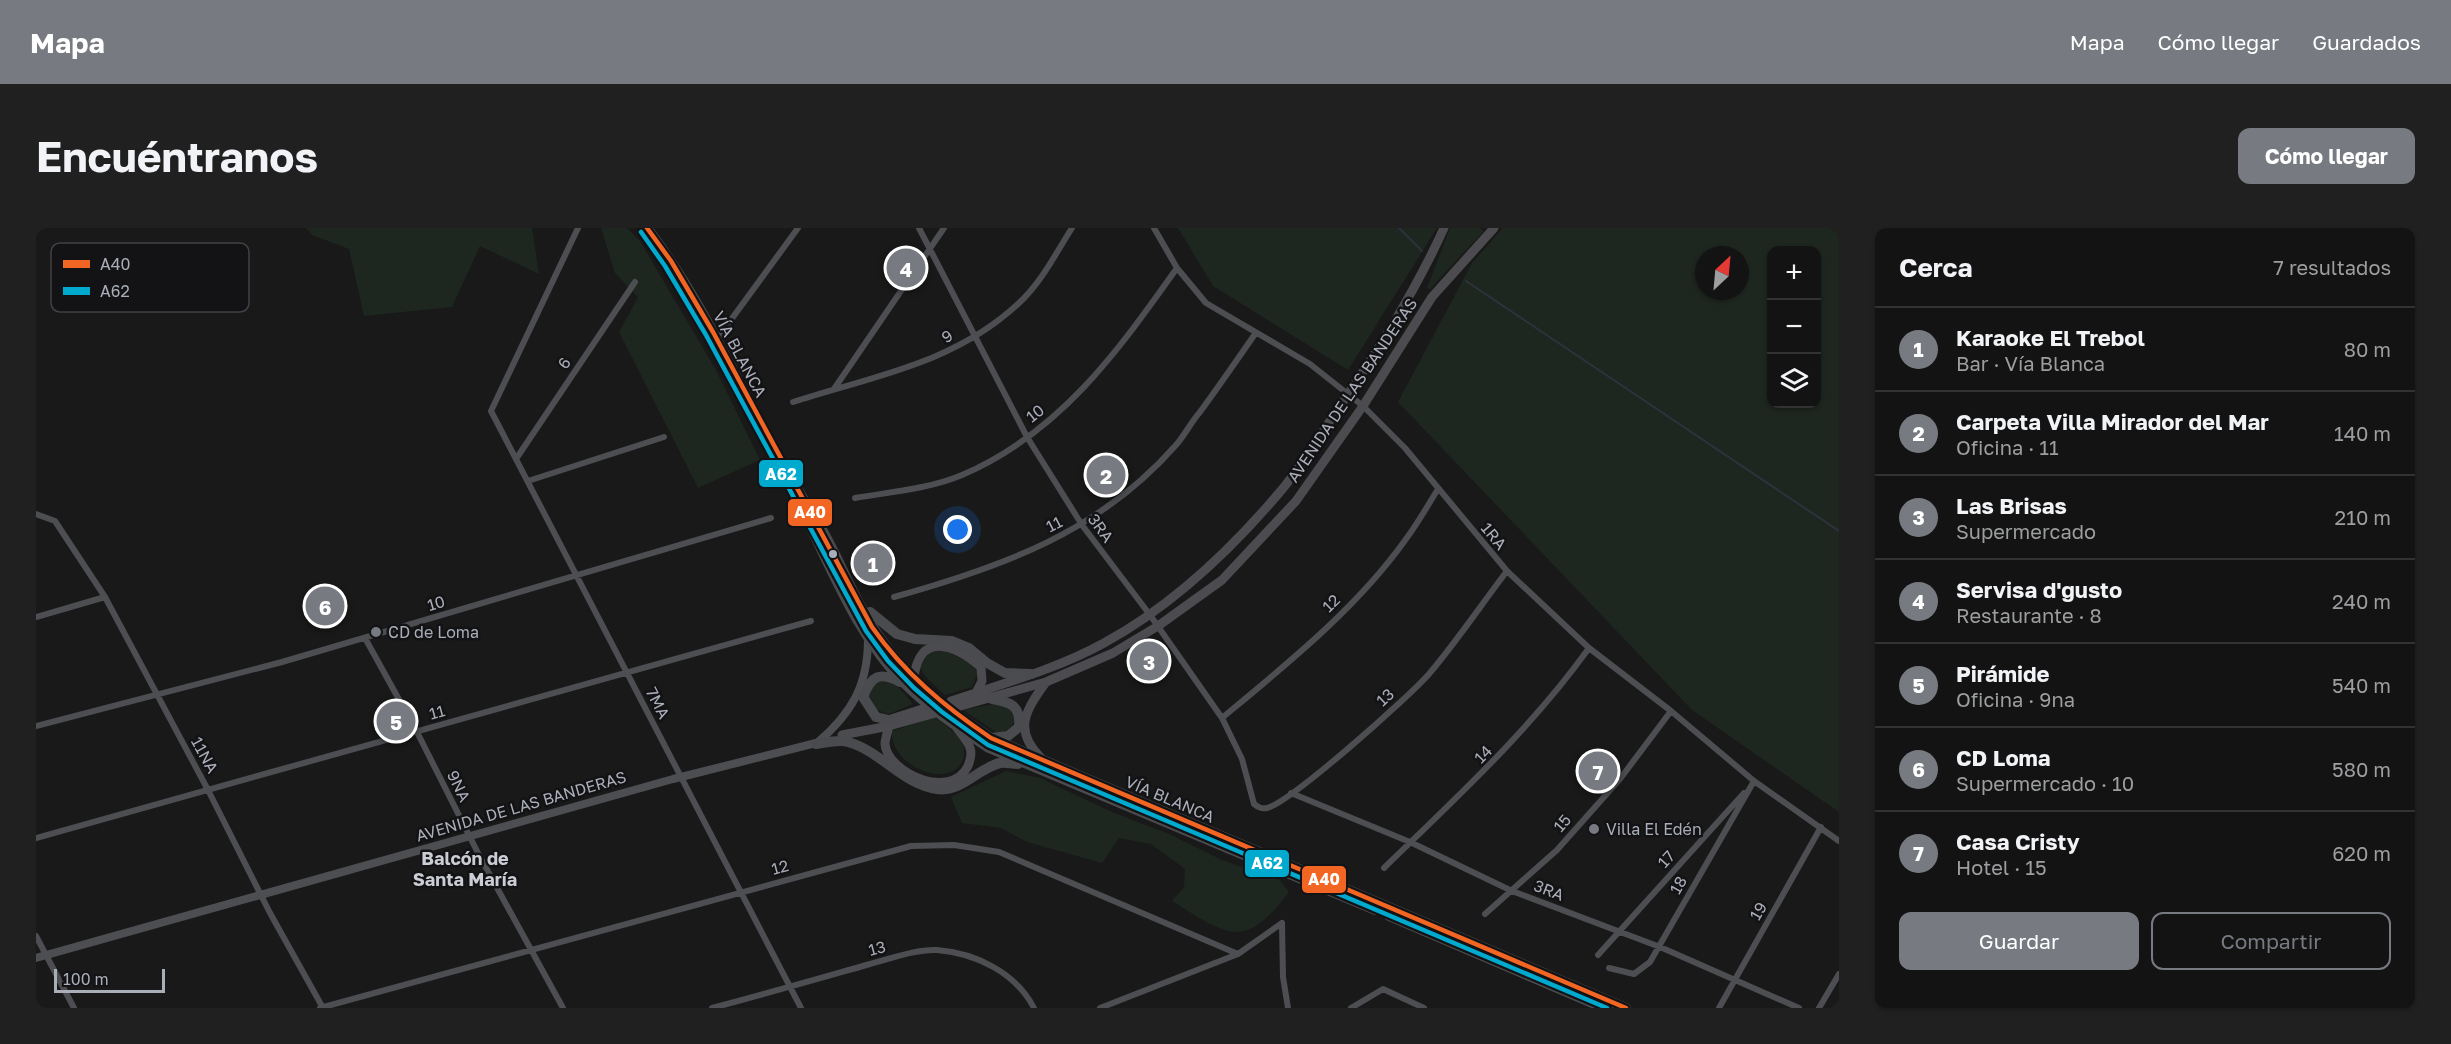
<!DOCTYPE html>
<html lang="es">
<meta charset="utf-8">
<style>
body{margin:0;font-family:"Golos Text",sans-serif;background:#202021;color:#f1f3f6}
.controls{position:absolute;right:18px;top:18px;display:grid;overflow:hidden;border-radius:12px;box-shadow:0 2px 4px #0004}
.controls button{width:54px;height:54px;display:grid;place-items:center;padding:0;border:0;border-bottom:2px solid #323233;background:#131313;color:#f1f3f6;font:30px sans-serif}
.compass{position:absolute;left:1659px;top:18px;width:54px;height:54px;border-radius:50%;background:#131313;box-shadow:0 2px 4px #0004;rotate:26deg}
.scale{position:absolute;left:18px;bottom:15px;width:111px;box-sizing:border-box;padding-left:6px;border:3px solid #aaaeb9;border-top:0;font-size:16px;line-height:21px;white-space:nowrap;color:#aaaeb9;-webkit-text-stroke:4px #131315;paint-order:stroke}
.you{position:absolute;left:922px;top:302px;width:21px;height:21px;margin:-15px;border:4px solid #fff;border-radius:50%;background:#1a73e8;box-shadow:0 0 0 9px #1a73e833}
.badge{display:grid;place-items:center;width:39px;height:39px;border-radius:50%;background:#777a81;color:#fff;font-size:20px;font-weight:700}
.pin{position:absolute;translate:-50% -50%;border:3px solid #fff;box-shadow:0 2px 6px #0006}
.list{margin:0;padding:0;list-style:none}
h2{display:flex;justify-content:space-between;align-items:center;height:78px;margin:0;padding:0 24px;font-size:26px}
h2 small{font-size:20px;font-weight:400;color:#9d9ea0}
.list li{display:grid;grid-template-columns:39px 1fr auto;gap:18px;align-items:center;box-sizing:border-box;height:84px;padding:0 24px;border-top:2px solid #323233}
.list b{display:block;font-size:22px;white-space:nowrap}
.list p{margin:0;font-size:20px;white-space:nowrap;color:#9d9ea0}
.list em{font-size:20px;font-style:normal;color:#9d9ea0}
.actions{display:flex;gap:12px;padding:18px 24px}
.actions a{flex:1;padding:14px 0;border:2px solid #777a81;border-radius:12px;text-align:center;font-size:21px;color:#777a81}
.actions .main{background:#777a81;color:#fff}
.icon{flex:none;width:33px;height:33px;fill:none;stroke:currentColor;stroke-width:2;stroke-linecap:round;stroke-linejoin:round}
.map{position:relative;flex:none;width:1803px;height:780px;overflow:hidden;border-radius:12px}
header{display:flex;align-items:center;gap:36px;box-sizing:border-box;height:84px;padding:0 30px;background:#777a81;color:#fff}
header strong{font-size:28px}
nav{display:flex;gap:33px;margin-inline-start:auto;font-size:21px}
.intro{display:flex;align-items:center;justify-content:space-between;box-sizing:border-box;height:144px;padding:0 36px}
h1{margin:0;font-size:42px}
.button{padding:15px 27px;border-radius:12px;background:#777a81;color:#fff;font-size:21px;font-weight:700}
main{display:flex;gap:36px;padding:0 36px}
aside{flex:1;background:#131313;border-radius:12px;box-shadow:0 2px 4px #0004}
.map>svg:first-child{display:block}
.green{fill:#1e2620;fill-rule:evenodd}
.lines{fill:none;stroke-linecap:round;stroke-linejoin:round}
.stream{stroke:#2b333b;stroke-width:2}
.minor{stroke:#4d4e52;stroke-width:6}
.tertiary{stroke:#4d4e52;stroke-width:8}
.secondary{stroke:#4c4c50;stroke-width:9}
.trunk{stroke:#4a4b4e;stroke-width:10}
.bus-1-casing{stroke:#131315;stroke-width:9}
.bus-2-casing{stroke:#131315;stroke-width:9}
.bus-1{stroke:#f26522;stroke-width:4.5}
.bus-2{stroke:#00a9ce;stroke-width:4.5}
.bus-dot{fill:#aaaeb9;stroke:#131315;stroke-width:2}
.poi-dot{fill:#777a81;stroke:#131315;stroke-width:2}
.labels{text-anchor:middle;dominant-baseline:central;stroke-width:5;stroke-linejoin:round;paint-order:stroke}
.street-label{font-size:16px;fill:#aaaeb9;stroke:#131315}
.poi-label{font-size:16px;fill:#aaaeb9;stroke:#131315;text-anchor:start}
.neighbourhood-label{font-size:18px;font-weight:bold;fill:#cbcdd5;stroke:#131315}
.key{fill:#131315;stroke:#404246;stroke-width:1.5}
.key-label{font-size:16px;fill:#aaaeb9}
.line-badge{stroke:#131315;stroke-width:2}
.badge-label{font-size:16px;text-anchor:middle;font-weight:bold;fill:#fff}
</style>
<header>
<strong>Mapa</strong>
<nav><a>Mapa</a><a>Cómo llegar</a><a>Guardados</a></nav>
</header>
<div class="intro"><h1>Encuéntranos</h1><a class="button">Cómo llegar</a></div>
<main>
<div class="map">
<svg width="1803" height="780" viewBox="0 0 1803 780">
<rect width="100%" height="100%" fill="#191919"/>
<!-- green -->
<path class="green" d="M 270,0 L 496,0 L 503,46 L 444,18 L 416,79 L 328,88 L 313,21 L 276,7 Z
M 565,0 L 591,0 L 604,13 L 680,142 L 724,232 L 662,260 L 583,104 L 602,69 L 579,45 Z
M 1142,0 L 1401,0 L 1312,142 L 1177,58 Z
M 1414,0 L 1444,0 L 1448,3 L 1394,61 L 1391,60 Z
M 1467,0 L 1803,0 L 1803,584 L 1656,482 L 1362,174 L 1436,35 ZM 1780,22 L 1780,176 L 1736,176 L 1736,22 ZM 1668,27 L 1704,27 L 1704,63 L 1668,63 Z
M 908,422 L 936,436 L 942,444 L 936,459 L 909,467 L 889,448 L 883,438 L 885,429 L 895,423 Z
M 844,451 C 859,453 867,464 877,476 L 853,486 C 839,483 832,477 832,463 Z
M 959,476 L 976,482 C 982,494 977,498 967,505 L 960,504 L 927,482 Z
M 899,489 C 906,495 917,502 923,510 C 928,516 930,525 927,532 C 913,564 852,536 856,503 Z
M 970,543 L 1004,550 L 1076,584 L 1131,605 L 1186,632 L 1244,652 L 1253,664 C 1209,723 1192,708 1136,673 L 1148,659 L 1149,641 L 1115,616 L 1083,610 L 1066,635 L 991,614 L 965,600 L 926,595 L 915,569 Z"/>
<g class="lines">
<!-- stream -->
<path class="stream" d="M 1363,0 L 1386,23
M 1430,53 L 1803,303"/>
<!-- minor -->
<path class="minor" d="M 542,0 L 455,183 L 765,780
M 883,0 L 991,209 L 1046,297 L 1114,387 L 1186,490 L 1206,531 L 1218,576 C 1222,579 1225,581 1231,580 C 1255,574 1373,469 1393,446 C 1421,413 1445,377 1471,343
M 1118,0 L 1141,40 L 1170,75 L 1274,136 L 1327,178 L 1369,220 L 1471,343 L 1553,420 L 1635,483 L 1718,553 L 1803,613
M 681,111 L 762,0
M 798,161 L 908,0
M 757,174 C 837,148 918,136 983,75 C 1005,55 1020,25 1036,0
M 480,231 L 599,54
M 492,253 L 628,209
M 819,270 C 854,264 893,261 926,247 C 1024,205 1082,123 1141,40
M 0,286 L 19,293 L 69,369 L 172,562 L 234,685 L 287,780
M 858,369 C 966,339 1064,304 1140,217 C 1149,207 1155,194 1164,184 C 1183,158 1201,132 1219,106
M 0,389 L 69,369
M 329,410 L 381,504 L 443,627 L 527,780
M 1186,490 C 1251,436 1321,380 1370,311 C 1382,295 1392,277 1402,261
M 0,498 L 246,434 L 735,290
M 1255,565 L 1374,614 L 1476,663 L 1624,719 L 1763,780
M 0,610 L 775,393
M 1348,640 C 1421,569 1494,502 1553,420
M 1449,686 L 1521,622 L 1584,551 L 1635,483
M 1246,695 L 1247,749 L 1252,780
M 0,708 L 38,780
M 1562,727 L 1708,565
M 1573,740 L 1598,746 L 1614,734 L 1718,553
M 284,780 L 875,618 L 918,617 L 963,624 L 1202,726
M 676,780 C 729,766 781,751 834,736 C 854,731 880,721 901,722 C 940,725 980,745 998,780
M 1064,780 L 1202,726 L 1246,695
M 1315,780 L 1347,761 L 1388,780
M 1683,780 L 1785,599
M 1783,780 L 1803,746"/>
<!-- tertiary -->
<path class="tertiary" d="M 781,515 C 816,485 832,457 832,411
M 0,730 L 637,551 L 784,514"/>
<!-- secondary -->
<path class="secondary" d="M 878,450 C 883,403 918,416 945,439 L 946,453 L 941,463
M 915,473 C 966,456 1021,441 1068,415 C 1136,378 1193,324 1243,265 C 1263,242 1280,213 1298,187 C 1339,127 1378,66 1408,0
M 852,492 L 899,477
M 853,498 C 852,503 849,511 849,516 C 851,544 914,574 932,538 C 934,533 936,525 934,520 C 932,513 925,506 921,500
M 806,507 L 853,498 L 1010,454 L 1077,425 L 1122,398 L 1186,352 L 1260,273 L 1327,178 L 1396,69 L 1458,0
M 1005,530 C 977,502 989,483 1010,454"/>
<!-- trunk -->
<path class="trunk" d="M 611,0 C 678,87 716,192 775,283 C 802,324 817,374 847,414 C 875,453 915,484 955,510 L 1590,780
M 765,272 L 768,286 C 797,343 822,409 869,456 C 894,481 924,501 953,520 L 1339,682
M 834,384 L 861,406 L 879,411 L 916,413 L 933,420 L 951,435 L 969,445 L 995,446
M 956,471 C 975,474 985,478 983,499 L 972,508 L 956,510
M 853,492 L 840,489 L 827,469 C 835,448 843,443 864,454
M 780,516 C 789,515 803,511 812,514 C 845,523 866,556 901,561 C 925,565 942,540 964,535 C 969,534 976,536 982,536
M 1353,688 L 1568,780"/>
<!-- bus-1 casing -->
<g class="bus-1-casing">
<path id="bus-1" d="M 611,0 L 635,33 L 677,104 L 836,399 C 868,445 909,479 955,510 L 1590,780"/>
</g>
<!-- bus-2 casing -->
<g class="bus-2-casing">
<path id="bus-2" d="M 605,4 L 629,38 L 670,107 L 830,403 L 852,433 L 878,460 L 906,484 L 952,517 L 1571,780"/>
</g>
<!-- bus-1 -->
<use href="#bus-1" class="bus-1"/>
<!-- bus-2 -->
<use href="#bus-2" class="bus-2"/>
</g>
<!-- markers -->
<circle class="bus-dot" cx="797" cy="326" r="5"/>
<g class="poi-dot">
<circle cx="340" cy="404" r="6"/>
<circle cx="1558" cy="601" r="6"/>
</g>
<g class="labels">
<!-- street labels -->
<g class="street-label">
<text transform="translate(911 108) rotate(-32)">9</text>
<text transform="translate(704 126) rotate(62)">VÍA BLANCA</text>
<text transform="translate(528 135) rotate(-56)">6</text>
<text transform="translate(1316 162) rotate(-56)">AVENIDA DE LAS BANDERAS</text>
<text transform="translate(999 185) rotate(-38)">10</text>
<text transform="translate(1018 296) rotate(-27)">11</text>
<text transform="translate(1065 300) rotate(54)">3RA</text>
<text transform="translate(1458 308) rotate(50)">1RA</text>
<text transform="translate(400 375) rotate(-16)">10</text>
<text transform="translate(1295 375) rotate(-44)">12</text>
<text transform="translate(1349 469) rotate(-43)">13</text>
<text transform="translate(622 475) rotate(63)">7MA</text>
<text transform="translate(401 484) rotate(-15)">11</text>
<text transform="translate(1447 526) rotate(-46)">14</text>
<text transform="translate(169 527) rotate(61)">11NA</text>
<text transform="translate(423 558) rotate(64)">9NA</text>
<text transform="translate(1134 571) rotate(23)">VÍA BLANCA</text>
<text transform="translate(485 578) rotate(-16)">AVENIDA DE LAS BANDERAS</text>
<text transform="translate(1526 595) rotate(-49)">15</text>
<text transform="translate(1630 631) rotate(-48)">17</text>
<text transform="translate(744 639) rotate(-15)">12</text>
<text transform="translate(1642 657) rotate(-61)">18</text>
<text transform="translate(1513 662) rotate(21)">3RA</text>
<text transform="translate(1722 683) rotate(-60)">19</text>
<text transform="translate(841 720) rotate(-15)">13</text>
</g>
<!-- poi labels -->
<g class="poi-label">
<text x="352" y="404">CD de Loma</text>
<text x="1570" y="601">Villa El Edén</text>
</g>
<!-- neighbourhood labels -->
<g class="neighbourhood-label">
<text x="429" y="630">Balcón de<tspan x="429" dy="21">Santa María</tspan></text>
</g>
</g>
<!-- legend -->
<rect x="15" y="15" width="198" height="69" rx="9" class="key"/>
<rect x="27" y="32" width="27" height="8" fill="#f26522"/>
<rect x="27" y="59" width="27" height="8" fill="#00a9ce"/>
<g class="key-label">
<text x="64" y="42">A40</text>
<text x="64" y="69">A62</text>
</g>
<g class="line-badge">
<rect x="722" y="231" width="46" height="29" rx="6" fill="#00a9ce"/>
<rect x="751" y="270" width="46" height="29" rx="6" fill="#f26522"/>
<rect x="1208" y="621" width="46" height="29" rx="6" fill="#00a9ce"/>
<rect x="1265" y="637" width="46" height="29" rx="6" fill="#f26522"/>
</g>
<g class="badge-label">
<text x="745" y="252">A62</text>
<text x="774" y="290">A40</text>
<text x="1231" y="641">A62</text>
<text x="1288" y="657">A40</text>
</g>
</svg>
<div class="controls">
<button>+</button>
<button>−</button>
<button><svg class="icon" aria-label="layers" viewBox="0 0 24 24"><path d="M12 4l9 5-9 5-9-5zM3 14l9 5 9-5"/></svg></button>
</div>
<svg class="compass" viewBox="-18 -18 36 36"><path d="M0-13l5 13h-10z" fill="#e53935"/><path d="M0 13l5-13h-10z" fill="#9d9ea0"/></svg>
<div class="scale">100 m</div>
<div class="you"></div>
<div class="pin badge" style="left:837px;top:335px">1</div>
<div class="pin badge" style="left:1070px;top:247px">2</div>
<div class="pin badge" style="left:1113px;top:433px">3</div>
<div class="pin badge" style="left:870px;top:40px">4</div>
<div class="pin badge" style="left:360px;top:493px">5</div>
<div class="pin badge" style="left:289px;top:378px">6</div>
<div class="pin badge" style="left:1562px;top:543px">7</div>
</div>
<aside>
<h2>Cerca<small>7 resultados</small></h2>
<ul class="list">
<li><span class="badge">1</span><div><b>Karaoke El Trebol</b><p>Bar · Vía Blanca</p></div><em>80 m</em></li>
<li><span class="badge">2</span><div><b>Carpeta Villa Mirador del Mar</b><p>Oficina · 11</p></div><em>140 m</em></li>
<li><span class="badge">3</span><div><b>Las Brisas</b><p>Supermercado</p></div><em>210 m</em></li>
<li><span class="badge">4</span><div><b>Servisa d'gusto</b><p>Restaurante · 8</p></div><em>240 m</em></li>
<li><span class="badge">5</span><div><b>Pirámide</b><p>Oficina · 9na</p></div><em>540 m</em></li>
<li><span class="badge">6</span><div><b>CD Loma</b><p>Supermercado · 10</p></div><em>580 m</em></li>
<li><span class="badge">7</span><div><b>Casa Cristy</b><p>Hotel · 15</p></div><em>620 m</em></li>
</ul>
<div class="actions"><a class="main">Guardar</a><a>Compartir</a></div>
</aside>
</main>
